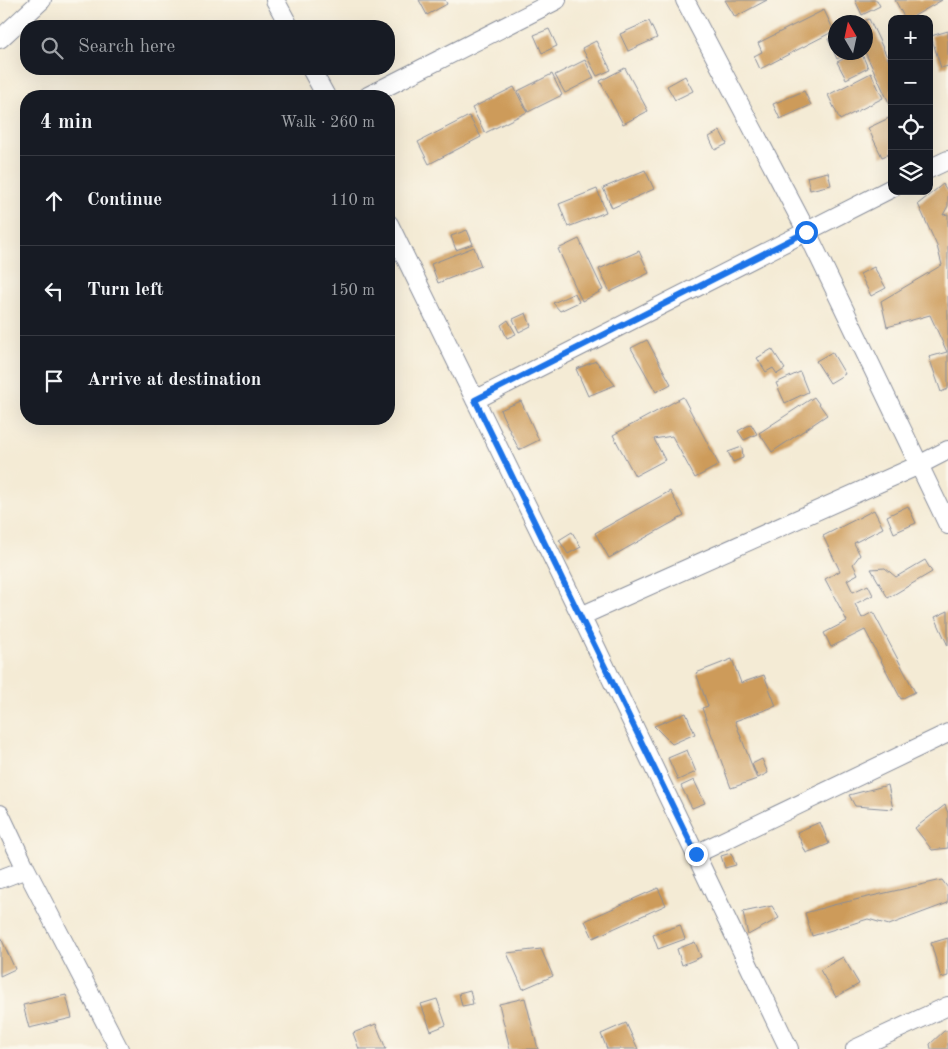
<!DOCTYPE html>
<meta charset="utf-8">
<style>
body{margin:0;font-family:"Old Standard TT",serif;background:#242831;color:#f1f3f6}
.controls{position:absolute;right:15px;top:15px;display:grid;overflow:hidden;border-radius:10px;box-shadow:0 5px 20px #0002}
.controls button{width:45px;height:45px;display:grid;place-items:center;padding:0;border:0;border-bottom:1px solid #363941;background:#171b24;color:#f1f3f6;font:25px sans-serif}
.compass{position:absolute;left:828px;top:15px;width:45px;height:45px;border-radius:50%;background:#171b24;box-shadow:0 5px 20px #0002;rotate:351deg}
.stop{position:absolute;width:15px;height:15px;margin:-11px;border:4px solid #1a73e8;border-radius:50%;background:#fff}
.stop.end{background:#1a73e8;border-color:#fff;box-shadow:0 1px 5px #0008}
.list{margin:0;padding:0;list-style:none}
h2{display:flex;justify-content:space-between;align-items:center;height:65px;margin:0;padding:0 20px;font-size:21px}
h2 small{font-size:16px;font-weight:400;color:#9ea1a6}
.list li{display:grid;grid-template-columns:32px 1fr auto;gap:15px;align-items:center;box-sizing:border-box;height:90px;padding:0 20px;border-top:1px solid #363941}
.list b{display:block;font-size:19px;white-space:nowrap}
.list em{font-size:16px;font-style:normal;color:#9ea1a6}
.icon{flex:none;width:28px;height:28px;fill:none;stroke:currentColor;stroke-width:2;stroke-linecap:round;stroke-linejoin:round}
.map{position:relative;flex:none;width:948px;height:1049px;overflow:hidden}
.search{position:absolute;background:#171b24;box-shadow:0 5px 20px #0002;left:20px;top:20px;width:375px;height:55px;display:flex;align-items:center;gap:12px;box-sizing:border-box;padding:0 18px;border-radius:20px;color:#9ea1a6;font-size:19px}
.panel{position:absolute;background:#171b24;box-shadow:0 5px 20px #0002;left:20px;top:90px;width:375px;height:335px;border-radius:20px}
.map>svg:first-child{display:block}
.building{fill:#cd9b5a}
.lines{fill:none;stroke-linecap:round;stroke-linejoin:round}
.minor-casing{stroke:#888d9a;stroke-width:20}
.minor{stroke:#fff;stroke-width:18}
.route{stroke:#1a73e8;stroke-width:6}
</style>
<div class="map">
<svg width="948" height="1049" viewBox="0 0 948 1049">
<rect width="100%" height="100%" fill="#fbf7ec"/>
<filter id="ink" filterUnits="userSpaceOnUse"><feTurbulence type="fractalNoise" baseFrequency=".02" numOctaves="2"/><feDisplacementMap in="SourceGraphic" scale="10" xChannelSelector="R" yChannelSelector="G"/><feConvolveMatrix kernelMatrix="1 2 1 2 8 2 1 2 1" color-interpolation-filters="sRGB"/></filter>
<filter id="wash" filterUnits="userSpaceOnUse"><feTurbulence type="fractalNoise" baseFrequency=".0096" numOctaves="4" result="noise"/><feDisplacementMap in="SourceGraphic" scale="20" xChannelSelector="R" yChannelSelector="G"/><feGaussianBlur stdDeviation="1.12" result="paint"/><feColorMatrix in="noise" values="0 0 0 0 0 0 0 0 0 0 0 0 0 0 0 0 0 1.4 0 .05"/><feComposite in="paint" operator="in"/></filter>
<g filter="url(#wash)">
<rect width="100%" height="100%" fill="#f4ebd5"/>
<g id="blocks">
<!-- building -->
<path class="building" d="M 419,0 L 445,0 L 447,4 L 427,15 Z
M 725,0 L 767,0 L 735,17 Z
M 855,0 L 877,0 L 880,6 L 862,15 Z
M 895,0 L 942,0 L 909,19 L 905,19 Z
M 824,10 L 834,31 L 760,69 L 754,56 L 762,52 L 758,43 Z
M 869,19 L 892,67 L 892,109 L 865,52 L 866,22 L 862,22 Z
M 649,21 L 657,38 L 628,51 L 620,34 Z
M 549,29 L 557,46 L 542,53 L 534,35 Z
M 948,31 L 948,66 L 941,68 L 931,36 Z
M 836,35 L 836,52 L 851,52 L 837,59 L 828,39 Z
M 596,41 L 611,70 L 597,76 L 582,48 Z
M 857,52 L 861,52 L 868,68 L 846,79 L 837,62 Z
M 585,60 L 594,78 L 565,93 L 555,75 Z
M 625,68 L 648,111 L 623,124 L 600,81 Z
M 871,73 L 883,98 L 840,120 L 828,95 Z
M 552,74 L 562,95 L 528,112 L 518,91 Z
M 685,76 L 693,91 L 675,100 L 667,86 Z
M 514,87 L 527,112 L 485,133 L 472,108 Z
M 804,91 L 811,105 L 780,119 L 773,104 Z
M 469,116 L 481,137 L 429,164 L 418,142 Z
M 889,118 L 892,124 L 892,153 L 882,157 L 868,128 Z
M 720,131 L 727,144 L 715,150 L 709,137 Z
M 645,170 L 654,189 L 612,208 L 603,188 Z
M 828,172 L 831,185 L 810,190 L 807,177 Z
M 943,184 L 948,192 L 948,206 L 943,215 L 948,214 L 948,389 L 941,392 L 929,357 L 947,352 L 930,315 L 887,327 L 881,301 L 942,265 L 937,246 L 918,204 Z
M 597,189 L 606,212 L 568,227 L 559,204 Z
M 467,230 L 473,244 L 456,250 L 451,236 Z
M 579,239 L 603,290 L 582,301 L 558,249 Z
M 474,247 L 481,266 L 438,283 L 431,264 Z
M 639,251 L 649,273 L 610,292 L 599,269 Z
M 874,267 L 886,288 L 871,296 L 860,274 Z
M 575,293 L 579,302 L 560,311 L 553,303 Z
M 526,313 L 531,326 L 519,332 L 513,319 Z
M 508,320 L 516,334 L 507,338 L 501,325 Z
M 647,340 L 671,384 L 656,392 L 631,348 Z
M 772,349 L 785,369 L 777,374 L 773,368 L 766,372 L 757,358 Z
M 832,352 L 845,374 L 830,383 L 816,361 Z
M 596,361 L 615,385 L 588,396 L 576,369 Z
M 800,372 L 808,392 L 785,403 L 776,383 Z
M 683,397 L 719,465 L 695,478 L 672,436 L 654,439 L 665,460 L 635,476 L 613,435 Z
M 814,397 L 827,415 L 772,452 L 759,433 Z
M 521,401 L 539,440 L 519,450 L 500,410 Z
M 751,424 L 757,434 L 744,440 L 738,431 Z
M 742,447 L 743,458 L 733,462 L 728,452 Z
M 670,491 L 684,516 L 609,558 L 595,533 Z
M 908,506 L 916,523 L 894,533 L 887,516 Z
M 874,510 L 883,528 L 854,543 L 860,555 L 853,564 L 858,574 L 847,580 L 853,592 L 868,585 L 873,595 L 855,604 L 862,618 L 873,612 L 915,692 L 901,699 L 865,630 L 831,647 L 824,633 L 847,621 L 825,579 L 840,571 L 823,536 Z
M 572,532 L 581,547 L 568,554 L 559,540 Z
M 925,560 L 932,572 L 888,598 L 871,569 L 885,568 L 896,577 Z
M 948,611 L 948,646 L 935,617 Z
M 732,659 L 741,683 L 764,675 L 776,706 L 735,721 L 757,779 L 731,788 L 702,708 L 708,706 L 696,673 Z
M 686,713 L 695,734 L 672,744 L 654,726 Z
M 687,750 L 696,772 L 678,780 L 668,758 Z
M 762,759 L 768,773 L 758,778 L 752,764 Z
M 694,780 L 705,803 L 692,808 L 681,786 Z
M 888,785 L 893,809 L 855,806 L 849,795 Z
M 945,805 L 948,813 L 948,848 L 932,850 L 915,828 Z
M 820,822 L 829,844 L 806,853 L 797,832 Z
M 731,853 L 736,865 L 725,868 L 721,856 Z
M 942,880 L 948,888 L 948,903 L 889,925 L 868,919 L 812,936 L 805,913 L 833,905 Z
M 658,888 L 666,905 L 593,938 L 585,921 Z
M 772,906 L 779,918 L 748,935 L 743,912 Z
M 680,925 L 685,939 L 658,949 L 653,935 Z
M 0,936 L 15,969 L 0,976 Z
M 948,938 L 948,976 L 941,978 L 931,943 Z
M 695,942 L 701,957 L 682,965 L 677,949 Z
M 541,949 L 553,976 L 523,989 L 507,953 Z
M 843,957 L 859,984 L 836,997 L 820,970 Z
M 470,990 L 473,1004 L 462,1006 L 459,993 Z
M 66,995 L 72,1018 L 29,1028 L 23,1005 Z
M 525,998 L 538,1049 L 510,1049 L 499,1004 Z
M 437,999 L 446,1025 L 431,1031 L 421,1004 Z
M 626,1023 L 638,1049 L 607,1049 L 601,1034 Z
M 376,1024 L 386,1049 L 359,1049 L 353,1033 Z
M 944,1031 L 948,1031 L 948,1049 L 931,1049 L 930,1044 Z"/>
</g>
</g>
<g filter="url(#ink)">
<use href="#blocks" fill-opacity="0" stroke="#888d9a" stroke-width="1"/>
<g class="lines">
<!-- minor casing -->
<g class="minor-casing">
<path id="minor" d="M 275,0 L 289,26
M 685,0 L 807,232 L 948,525
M 0,39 L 42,0
M 311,69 L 326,96
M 368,96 L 557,0
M 929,169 L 948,160
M 389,224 L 581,616 L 789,1049
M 475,400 L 892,188
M 581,616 L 919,465 L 948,450
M 0,814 L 26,869 L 119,1049
M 696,854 L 948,733
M 0,879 L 26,869
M 855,1049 L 948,1006"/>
</g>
<!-- minor -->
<use href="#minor" class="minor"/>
</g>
</g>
<g class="lines" filter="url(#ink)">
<!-- route -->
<path class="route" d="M 696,854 L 475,400 L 806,232"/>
</g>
</svg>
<div class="controls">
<button>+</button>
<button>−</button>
<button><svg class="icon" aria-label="locate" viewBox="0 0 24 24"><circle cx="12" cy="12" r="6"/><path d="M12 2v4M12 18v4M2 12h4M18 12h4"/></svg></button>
<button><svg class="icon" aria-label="layers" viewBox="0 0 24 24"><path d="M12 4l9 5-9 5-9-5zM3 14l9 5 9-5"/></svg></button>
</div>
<svg class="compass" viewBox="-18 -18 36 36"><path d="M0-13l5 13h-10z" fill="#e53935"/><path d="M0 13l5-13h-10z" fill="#9ea1a6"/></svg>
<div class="stop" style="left:806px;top:232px"></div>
<div class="stop end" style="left:696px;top:854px"></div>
<div class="search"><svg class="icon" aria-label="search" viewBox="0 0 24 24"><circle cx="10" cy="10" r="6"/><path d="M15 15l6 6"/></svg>Search here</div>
<section class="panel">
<h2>4 min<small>Walk · 260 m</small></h2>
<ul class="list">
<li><svg class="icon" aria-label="ahead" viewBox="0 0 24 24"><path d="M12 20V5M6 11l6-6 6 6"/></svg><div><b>Continue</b></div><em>110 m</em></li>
<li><svg class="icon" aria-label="left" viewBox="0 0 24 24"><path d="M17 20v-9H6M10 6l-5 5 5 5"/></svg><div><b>Turn left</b></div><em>150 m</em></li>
<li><svg class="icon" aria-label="arrive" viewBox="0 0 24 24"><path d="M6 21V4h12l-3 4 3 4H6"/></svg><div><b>Arrive at destination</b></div></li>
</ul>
</section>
</div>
